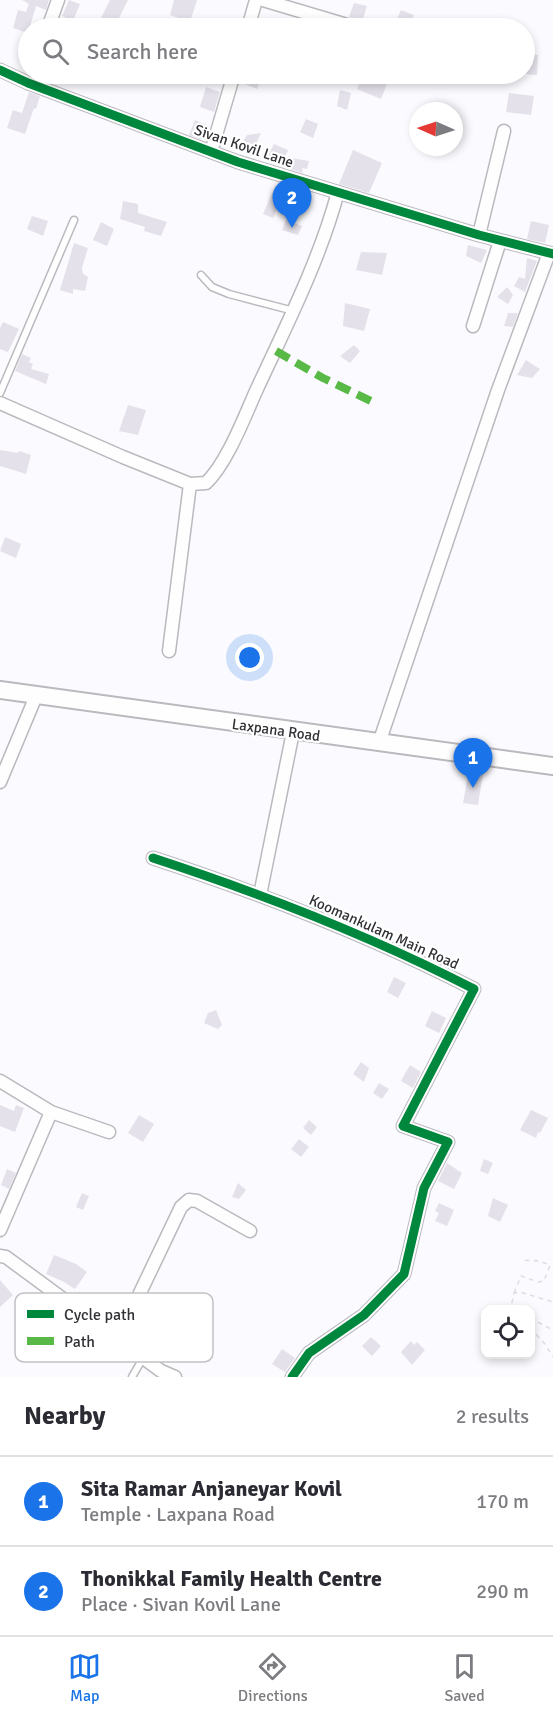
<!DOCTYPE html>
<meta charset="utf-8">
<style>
body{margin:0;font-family:Signika,sans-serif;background:#f2f2f3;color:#2b2b33}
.controls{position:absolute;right:18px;bottom:18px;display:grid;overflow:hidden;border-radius:12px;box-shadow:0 3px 9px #0003}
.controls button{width:54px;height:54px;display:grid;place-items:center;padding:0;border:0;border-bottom:2px solid #e1e1e2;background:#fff;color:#2b2b33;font:30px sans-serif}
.compass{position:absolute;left:409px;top:102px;width:54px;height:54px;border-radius:50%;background:#fff;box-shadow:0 3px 9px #0003;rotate:273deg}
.you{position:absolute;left:250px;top:658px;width:21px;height:21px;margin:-15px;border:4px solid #fff;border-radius:50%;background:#1a73e8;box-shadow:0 0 0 9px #1a73e833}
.badge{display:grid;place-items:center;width:39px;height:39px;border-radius:50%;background:#1a73e8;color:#fff;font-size:20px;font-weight:700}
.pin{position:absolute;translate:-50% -50px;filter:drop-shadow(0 2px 3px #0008)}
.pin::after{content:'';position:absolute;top:32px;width:21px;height:18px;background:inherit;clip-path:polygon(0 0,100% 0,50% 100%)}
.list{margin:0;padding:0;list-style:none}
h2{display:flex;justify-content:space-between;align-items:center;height:78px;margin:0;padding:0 24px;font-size:26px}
h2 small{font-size:20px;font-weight:400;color:#7c7c81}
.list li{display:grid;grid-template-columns:39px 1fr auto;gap:18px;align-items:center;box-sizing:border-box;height:90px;padding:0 24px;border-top:2px solid #e1e1e2}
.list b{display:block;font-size:22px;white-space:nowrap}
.list p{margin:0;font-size:20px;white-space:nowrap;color:#7c7c81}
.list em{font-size:20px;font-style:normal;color:#7c7c81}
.icon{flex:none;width:33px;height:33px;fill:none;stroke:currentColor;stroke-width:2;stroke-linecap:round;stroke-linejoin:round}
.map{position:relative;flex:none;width:553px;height:1377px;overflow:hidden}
.search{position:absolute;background:#fff;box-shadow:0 3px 9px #0003;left:18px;right:18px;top:18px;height:66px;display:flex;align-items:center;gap:15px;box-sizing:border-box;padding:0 21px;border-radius:33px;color:#7c7c81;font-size:22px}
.sheet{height:258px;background:#fff}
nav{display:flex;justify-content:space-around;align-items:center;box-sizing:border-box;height:84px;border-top:2px solid #e1e1e2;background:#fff;font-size:16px;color:#7c7c81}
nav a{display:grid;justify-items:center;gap:3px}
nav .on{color:#1a73e8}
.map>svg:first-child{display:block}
.building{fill:#e5e1ea}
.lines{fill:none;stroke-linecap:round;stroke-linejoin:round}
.lane-casing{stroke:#bab9bd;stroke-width:9}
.street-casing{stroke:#bab9bd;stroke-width:15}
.secondary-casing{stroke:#bab9bd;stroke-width:20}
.path{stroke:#ddddde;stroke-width:1.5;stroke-dasharray:4.5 4.5;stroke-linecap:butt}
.lane{stroke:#fefeff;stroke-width:6}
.street{stroke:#fefeff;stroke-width:12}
.secondary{stroke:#fefeff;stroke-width:16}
.quiet{stroke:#58b947;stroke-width:8;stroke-dasharray:15 8;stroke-linecap:butt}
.cycleway-casing{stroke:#fff;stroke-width:13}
.cycleway{stroke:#00873e;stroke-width:9}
.labels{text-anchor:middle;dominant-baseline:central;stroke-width:4.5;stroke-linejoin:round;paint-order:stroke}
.street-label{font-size:15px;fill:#323136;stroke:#fff}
.key{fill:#fff;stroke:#c2c1c3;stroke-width:1.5}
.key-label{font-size:16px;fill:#323136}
</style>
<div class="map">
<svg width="553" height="1377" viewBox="0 0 553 1377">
<rect width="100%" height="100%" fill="#fbfafe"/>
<!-- building -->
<path class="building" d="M 22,0 L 49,0 L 46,10 L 36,6 L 28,33 L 13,28 L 18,10 L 26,12 L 29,4 Z
M 69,0 L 80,4 L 73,21 L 62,16 Z
M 110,0 L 128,0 L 114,28 L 99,22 Z
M 174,0 L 197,0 L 190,22 L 170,15 Z
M 354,3 L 367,6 L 362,22 L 349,17 Z
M 401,10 L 414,15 L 408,28 L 393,28 Z
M 525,54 L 538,55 L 537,75 L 525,74 Z
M 245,74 L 263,74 L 257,89 L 242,83 Z
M 363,74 L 383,74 L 390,76 L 381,99 L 357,89 Z
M 206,87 L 220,92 L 214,112 L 200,107 Z
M 340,90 L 351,93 L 347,110 L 337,106 Z
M 29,92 L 40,96 L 36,109 L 34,108 L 25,134 L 7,128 L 13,110 L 22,113 Z
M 509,93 L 534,96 L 531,115 L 506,112 Z
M 306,119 L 318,124 L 313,138 L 300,132 Z
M 195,120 L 209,126 L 203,140 L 189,135 Z
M 261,133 L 255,146 L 242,143 L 247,135 Z
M 274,144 L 288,150 L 285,157 L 309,161 L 307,169 L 302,168 L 303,173 L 290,169 L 291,166 L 265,161 Z
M 353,150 L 382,163 L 369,193 L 339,184 Z
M 273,191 L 283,196 L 273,218 L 263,214 Z
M 123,201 L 138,204 L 138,213 L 167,222 L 161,236 L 144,231 L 145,227 L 120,219 Z
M 32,216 L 48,221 L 43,236 L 27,229 Z
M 286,220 L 302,226 L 298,235 L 282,230 Z
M 531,221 L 549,225 L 545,243 L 527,239 Z
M 101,222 L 114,229 L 107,246 L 93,240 Z
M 74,243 L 88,248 L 82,268 L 83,274 L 88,277 L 85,291 L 73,289 L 73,294 L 60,290 Z
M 468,245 L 487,250 L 481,263 L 466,256 Z
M 361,252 L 387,253 L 382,275 L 356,270 Z
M 527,258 L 537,261 L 525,292 L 514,286 L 519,277 L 525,279 Z
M 507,287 L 513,295 L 508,304 L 497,297 Z
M 345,303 L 370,309 L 364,331 L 343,326 Z
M 508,313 L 518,313 L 513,327 L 504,326 Z
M 3,322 L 19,329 L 8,352 L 0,349 L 0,328 Z
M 354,345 L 360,351 L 350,363 L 340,356 Z
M 22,354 L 31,358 L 29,362 L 33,364 L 31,369 L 49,374 L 46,384 L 15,371 Z
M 526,360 L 540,369 L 532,378 L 517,375 Z
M 128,405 L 146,410 L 138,435 L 119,431 Z
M 0,450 L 18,453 L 19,451 L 31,455 L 26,474 L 0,466 Z
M 5,537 L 21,544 L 16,558 L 0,551 Z
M 469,770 L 483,774 L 478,805 L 463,803 Z
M 394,977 L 406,983 L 398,998 L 387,992 Z
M 216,1010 L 222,1025 L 218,1029 L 204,1023 L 208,1013 Z
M 432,1011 L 446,1018 L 439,1033 L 425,1026 Z
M 361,1062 L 369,1068 L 364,1082 L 353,1074 Z
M 410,1065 L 421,1072 L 413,1088 L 401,1081 Z
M 379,1083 L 389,1089 L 382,1099 L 373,1093 Z
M 0,1105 L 14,1111 L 16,1105 L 24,1108 L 15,1132 L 0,1126 Z
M 531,1110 L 548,1118 L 540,1133 L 538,1132 L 536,1138 L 520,1130 Z
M 139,1115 L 154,1124 L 143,1142 L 128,1133 Z
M 309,1120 L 317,1127 L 311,1135 L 303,1128 Z
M 299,1139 L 309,1147 L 301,1157 L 291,1149 Z
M 484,1159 L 493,1163 L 488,1174 L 480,1171 Z
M 447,1163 L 462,1173 L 454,1189 L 438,1181 Z
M 7,1169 L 16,1173 L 9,1189 L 1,1185 Z
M 238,1183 L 246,1190 L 239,1199 L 232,1197 Z
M 82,1193 L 89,1196 L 83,1210 L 76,1207 Z
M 493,1198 L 508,1205 L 500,1222 L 488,1216 Z
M 439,1203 L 454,1210 L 447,1226 L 435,1221 L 439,1213 L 435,1211 Z
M 54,1255 L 76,1264 L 87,1272 L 75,1289 L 64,1282 L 46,1274 Z
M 0,1280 L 13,1295 L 0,1307 Z
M 371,1337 L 381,1346 L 372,1356 L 362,1346 Z
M 411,1341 L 414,1345 L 417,1342 L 425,1350 L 412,1365 L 401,1352 Z
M 282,1349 L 295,1358 L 285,1372 L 272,1364 Z"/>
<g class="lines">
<!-- lane casing -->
<g class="lane-casing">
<path id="lane" d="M 201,275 L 212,287 L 229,294 L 294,311
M 0,393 L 74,220
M 132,1377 L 143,1358"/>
</g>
<!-- street casing -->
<g class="street-casing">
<path id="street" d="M 263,0 L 357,28
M 48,28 L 58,0
M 248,28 L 256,0
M 0,70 L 28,83 L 238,162 L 479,235 L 553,254
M 211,152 L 234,74
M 479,235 L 504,131
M 473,326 L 500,241
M 0,403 L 123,457 L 190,484 L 206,483 C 227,463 244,418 256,391 C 286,326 319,262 338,192
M 169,651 L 190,484
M 379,743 L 498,390 L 549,253
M 0,782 L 36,696
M 153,858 C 263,894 371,936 474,989 L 403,1126 L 448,1142 L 424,1188 L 404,1274 L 364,1315 L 309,1353 L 292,1377
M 260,895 L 293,732
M 0,1081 L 51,1112 L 109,1132
M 0,1230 L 51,1112
M 0,1256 L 6,1257 L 161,1371 L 175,1377
M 118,1339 L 181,1207 L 189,1200 L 197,1201 L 250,1231"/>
</g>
<!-- secondary casing -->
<g class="secondary-casing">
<path id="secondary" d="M 0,690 L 553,766"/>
</g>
<!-- path -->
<path class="path" d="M 514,1293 L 521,1276 L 538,1282 L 544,1281 L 550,1265 L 539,1261 L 521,1260
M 515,1310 L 511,1307 L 514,1293 L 520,1292 L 553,1302
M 530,1318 L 553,1330
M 530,1328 L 545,1344 L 553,1357"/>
<!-- lane -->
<use href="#lane" class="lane"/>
<!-- street -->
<use href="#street" class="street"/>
<!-- secondary -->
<use href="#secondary" class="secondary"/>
<!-- quiet -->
<path class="quiet" d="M 276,351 L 323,378 L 373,402"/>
<!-- cycleway casing -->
<g class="cycleway-casing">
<path id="cycleway" d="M 0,70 L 28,83 L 238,162 L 479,235 L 553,254
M 153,858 C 263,894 371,936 474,989 L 403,1126 L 448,1142 L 424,1188 L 404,1274 L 364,1315 L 309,1353 L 292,1377"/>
</g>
<!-- cycleway -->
<use href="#cycleway" class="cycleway"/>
</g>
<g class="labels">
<!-- street labels -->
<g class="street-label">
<text transform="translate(244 146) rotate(19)">Sivan Kovil Lane</text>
<text transform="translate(276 730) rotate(8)">Laxpana Road</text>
<text transform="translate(384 932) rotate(24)">Koomankulam Main Road</text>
</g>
</g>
<!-- legend -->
<rect x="15" y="1293" width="198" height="69" rx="9" class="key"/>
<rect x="27" y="1310" width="27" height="8" fill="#00873e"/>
<rect x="27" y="1337" width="27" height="8" fill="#58b947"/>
<g class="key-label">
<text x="64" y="1320">Cycle path</text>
<text x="64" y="1347">Path</text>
</g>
</svg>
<div class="controls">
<button><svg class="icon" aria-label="locate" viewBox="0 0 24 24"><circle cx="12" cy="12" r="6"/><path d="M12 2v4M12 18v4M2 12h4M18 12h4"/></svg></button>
</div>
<svg class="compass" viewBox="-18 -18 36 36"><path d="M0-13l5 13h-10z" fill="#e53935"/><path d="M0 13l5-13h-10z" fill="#7c7c81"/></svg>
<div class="you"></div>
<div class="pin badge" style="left:473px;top:788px">1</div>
<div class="pin badge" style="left:292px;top:228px">2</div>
<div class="search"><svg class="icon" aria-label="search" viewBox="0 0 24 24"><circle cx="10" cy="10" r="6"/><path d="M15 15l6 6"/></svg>Search here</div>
</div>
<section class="sheet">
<h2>Nearby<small>2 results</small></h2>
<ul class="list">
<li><span class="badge">1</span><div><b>Sita Ramar Anjaneyar Kovil</b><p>Temple · Laxpana Road</p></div><em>170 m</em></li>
<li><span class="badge">2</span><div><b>Thonikkal Family Health Centre</b><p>Place · Sivan Kovil Lane</p></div><em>290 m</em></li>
</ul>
</section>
<nav>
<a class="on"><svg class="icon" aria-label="map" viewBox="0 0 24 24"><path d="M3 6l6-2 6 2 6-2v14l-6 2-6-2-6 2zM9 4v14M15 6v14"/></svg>Map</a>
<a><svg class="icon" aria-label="directions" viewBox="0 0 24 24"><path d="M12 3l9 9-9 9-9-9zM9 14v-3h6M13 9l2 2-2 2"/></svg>Directions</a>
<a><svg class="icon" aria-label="saved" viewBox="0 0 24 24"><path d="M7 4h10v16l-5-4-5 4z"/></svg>Saved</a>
</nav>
